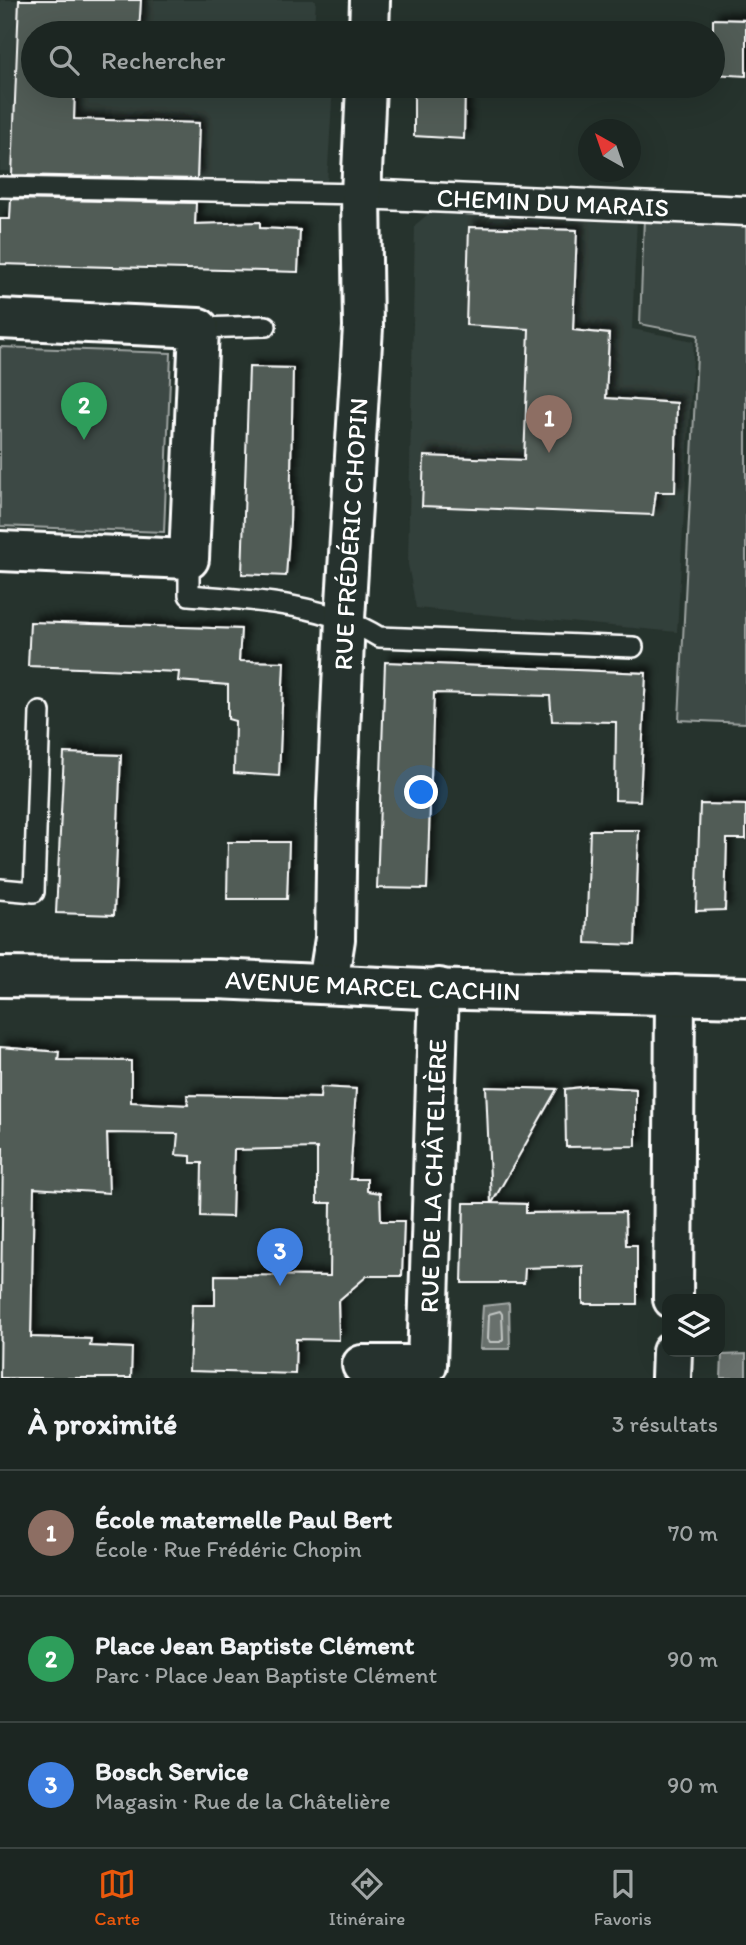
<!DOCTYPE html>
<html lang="fr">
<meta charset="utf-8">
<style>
body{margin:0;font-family:Itim,sans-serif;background:#29322f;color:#f1f3f6}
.controls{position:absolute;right:21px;bottom:21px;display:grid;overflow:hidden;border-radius:14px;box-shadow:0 7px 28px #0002}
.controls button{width:63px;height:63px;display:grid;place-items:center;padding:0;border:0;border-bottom:2px solid #3a4340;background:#1c2622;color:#f1f3f6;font:35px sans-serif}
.compass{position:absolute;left:578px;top:119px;width:63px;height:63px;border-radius:50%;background:#1c2622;box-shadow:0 7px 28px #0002;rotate:320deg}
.you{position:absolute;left:422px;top:793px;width:24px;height:24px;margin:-18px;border:5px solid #fff;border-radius:50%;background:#1a73e8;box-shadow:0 0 0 10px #1a73e833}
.badge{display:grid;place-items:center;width:46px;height:46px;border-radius:50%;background:#ea580c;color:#fff;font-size:23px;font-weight:700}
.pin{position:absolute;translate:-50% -58px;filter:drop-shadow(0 2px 4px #0008)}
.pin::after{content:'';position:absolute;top:37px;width:24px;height:21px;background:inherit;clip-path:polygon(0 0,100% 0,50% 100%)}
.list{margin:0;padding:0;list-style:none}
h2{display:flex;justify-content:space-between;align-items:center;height:91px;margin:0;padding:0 28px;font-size:30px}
h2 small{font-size:23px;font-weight:400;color:#a0a5a5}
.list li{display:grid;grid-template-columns:46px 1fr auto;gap:21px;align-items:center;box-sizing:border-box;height:126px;padding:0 28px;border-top:2px solid #3a4340}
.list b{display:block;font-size:26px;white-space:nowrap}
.list p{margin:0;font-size:23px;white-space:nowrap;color:#a0a5a5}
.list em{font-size:23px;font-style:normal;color:#a0a5a5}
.icon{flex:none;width:38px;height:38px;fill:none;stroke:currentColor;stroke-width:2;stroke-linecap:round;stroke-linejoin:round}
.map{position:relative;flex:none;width:746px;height:1378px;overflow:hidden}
.search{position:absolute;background:#1c2622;box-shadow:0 7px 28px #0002;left:21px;right:21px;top:21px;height:77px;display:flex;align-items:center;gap:18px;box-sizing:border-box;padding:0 24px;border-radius:38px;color:#a0a5a5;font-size:26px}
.sheet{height:469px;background:#1c2622}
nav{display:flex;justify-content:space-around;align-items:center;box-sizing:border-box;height:98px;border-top:2px solid #3a4340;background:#1c2622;font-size:19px;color:#a0a5a5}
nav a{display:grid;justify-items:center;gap:4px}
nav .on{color:#ea580c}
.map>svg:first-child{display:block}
.built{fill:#333f3a}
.green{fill:#3e4944;stroke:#9ea4a2;stroke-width:2}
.water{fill:#67706c;stroke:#a4a9a7;stroke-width:2}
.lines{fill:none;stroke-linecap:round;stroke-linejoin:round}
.shore{stroke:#c2c6c4;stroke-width:2}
.building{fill:#515c57;stroke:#fff;stroke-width:2;filter:url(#shadow)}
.service-casing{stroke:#fff;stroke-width:24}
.pedestrian-casing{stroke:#fff;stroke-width:33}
.minor-casing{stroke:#fff;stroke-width:44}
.tertiary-casing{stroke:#fff;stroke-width:44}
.service{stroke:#26332d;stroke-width:19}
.pedestrian{stroke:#26332d;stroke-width:28}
.minor{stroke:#26332d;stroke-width:38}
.tertiary{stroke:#26332d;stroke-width:38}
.labels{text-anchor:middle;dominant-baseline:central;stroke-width:5;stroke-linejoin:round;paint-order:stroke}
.street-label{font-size:26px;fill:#fff;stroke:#26332d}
</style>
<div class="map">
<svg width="746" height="1378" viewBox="0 0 746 1378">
<defs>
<filter id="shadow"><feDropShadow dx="6" dy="-6" stdDeviation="3.5" flood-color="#0009"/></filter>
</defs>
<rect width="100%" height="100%" fill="#26332d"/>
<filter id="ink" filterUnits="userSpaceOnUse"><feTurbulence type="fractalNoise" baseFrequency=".0143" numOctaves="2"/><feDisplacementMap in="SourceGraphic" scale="14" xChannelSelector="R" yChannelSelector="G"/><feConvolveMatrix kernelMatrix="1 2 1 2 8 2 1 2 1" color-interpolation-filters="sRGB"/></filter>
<g filter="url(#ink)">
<!-- built -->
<path class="built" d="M 0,0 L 316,0 L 314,29 L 337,30 L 337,33 L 33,33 L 33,86 L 333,86 L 327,183 L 0,171 Z
M 433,210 L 637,218 L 632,329 L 694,341 L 677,632 L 416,608 L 408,564 L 415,225 Z"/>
<!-- green -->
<path class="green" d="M 644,218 L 746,226 L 746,723 L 679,720 L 698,335 L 640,324 Z
M 0,347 L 171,353 L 164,532 L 0,526 Z"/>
<!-- water -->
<path class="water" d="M 509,1303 L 510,1349 L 480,1349 L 483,1306 Z
M 746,1354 L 746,1378 L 721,1378 L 722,1355 Z"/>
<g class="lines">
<!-- shore -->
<path class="shore" d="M 500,1311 L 502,1314 L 503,1339 L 500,1342 L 490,1342 L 488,1339 L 489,1314 Z"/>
</g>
<!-- building -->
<path class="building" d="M 19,0 L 141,0 L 139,32 L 77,29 L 77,33 L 33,33 L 33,86 L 75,86 L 74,119 L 199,123 L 197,179 L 12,175 Z
M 713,19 L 746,20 L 746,76 L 713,74 Z
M 414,86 L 465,86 L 464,139 L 414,136 Z
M 11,199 L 196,203 L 195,224 L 260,222 L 260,228 L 300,230 L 298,272 L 0,264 L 0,219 L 10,219 Z
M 469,227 L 577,230 L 573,330 L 609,334 L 606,398 L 677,403 L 675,492 L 656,492 L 653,515 L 422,506 L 424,456 L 524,460 L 529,329 L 466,325 Z
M 249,367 L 293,368 L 290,523 L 286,576 L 242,574 Z
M 30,622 L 241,629 L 239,661 L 284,662 L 279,776 L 234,773 L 235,721 L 228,719 L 228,685 L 178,681 L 179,672 L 28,666 Z
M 385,662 L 646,673 L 640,801 L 615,800 L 616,722 L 552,721 L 550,696 L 434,693 L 427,889 L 377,888 Z
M 64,753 L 121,755 L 114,915 L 56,913 Z
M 700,804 L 746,805 L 746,839 L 727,839 L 725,910 L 696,911 Z
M 590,830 L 639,830 L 635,945 L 586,943 Z
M 228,842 L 289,842 L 287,899 L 227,899 Z
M 0,1047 L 59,1052 L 58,1060 L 131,1061 L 131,1102 L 188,1105 L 187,1095 L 320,1098 L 321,1087 L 356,1089 L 350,1179 L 367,1179 L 367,1191 L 380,1193 L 381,1221 L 404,1221 L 402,1276 L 367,1276 L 338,1301 L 339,1340 L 296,1339 L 295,1374 L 189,1371 L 192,1305 L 215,1305 L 215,1275 L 330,1276 L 331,1203 L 317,1203 L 317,1148 L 234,1150 L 232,1217 L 201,1216 L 202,1163 L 191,1163 L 191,1156 L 176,1155 L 178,1134 L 107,1133 L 109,1193 L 34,1188 L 31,1337 L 91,1339 L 90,1346 L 132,1348 L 131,1378 L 0,1378 L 3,1148 L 0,1148 Z
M 590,1086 L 636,1089 L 636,1146 L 566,1147 L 565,1089 Z
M 486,1087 L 557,1089 L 492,1203 L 526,1204 L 526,1213 L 625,1212 L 626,1245 L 637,1245 L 637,1304 L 583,1304 L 583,1266 L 525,1268 L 524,1283 L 462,1283 L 464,1203 L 491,1203 Z"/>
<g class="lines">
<!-- service casing -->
<g class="service-casing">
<path id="service" d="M 0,187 L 361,194
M 199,328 L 266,326
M 189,559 L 189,595 C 252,600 324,603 379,637 L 633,647
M 0,889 L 34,892 L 40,712"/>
</g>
<!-- pedestrian casing -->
<g class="pedestrian-casing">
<g id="pedestrian">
<path id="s1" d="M 361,194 L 746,211"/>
</g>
</g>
<!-- minor casing -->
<g class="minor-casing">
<g id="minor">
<path d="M 369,33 L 370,0"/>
<path d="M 0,319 L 199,328 L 189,559 L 0,551"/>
<path id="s2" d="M 328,983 L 335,939 L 337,802 L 345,619 L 363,327 L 361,194 L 366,86"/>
<path d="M 673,1299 L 675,995"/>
<path id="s3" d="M 362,1365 L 427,1365 L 439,988"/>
<path d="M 671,1378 L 672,1352"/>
</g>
</g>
<!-- tertiary casing -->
<g class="tertiary-casing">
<g id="tertiary">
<path id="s4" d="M 0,977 L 217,979 L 423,989 L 746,997"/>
</g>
</g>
<!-- service -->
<use href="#service" class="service"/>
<!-- pedestrian -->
<use href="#pedestrian" class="pedestrian"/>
<!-- minor -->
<use href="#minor" class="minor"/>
<!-- tertiary -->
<use href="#tertiary" class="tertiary"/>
</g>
</g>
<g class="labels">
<!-- street labels -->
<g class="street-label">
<text stroke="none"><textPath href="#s1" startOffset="192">CHEMIN DU MARAIS</textPath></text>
<text stroke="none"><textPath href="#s2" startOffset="450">RUE FRÉDÉRIC CHOPIN</textPath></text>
<text stroke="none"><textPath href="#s4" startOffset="373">AVENUE MARCEL CACHIN</textPath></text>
<text stroke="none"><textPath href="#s3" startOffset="254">RUE DE LA CHÂTELIÈRE</textPath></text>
</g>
</g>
</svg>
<div class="controls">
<button><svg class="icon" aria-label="layers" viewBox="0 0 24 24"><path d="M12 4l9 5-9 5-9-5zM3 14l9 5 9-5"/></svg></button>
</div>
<svg class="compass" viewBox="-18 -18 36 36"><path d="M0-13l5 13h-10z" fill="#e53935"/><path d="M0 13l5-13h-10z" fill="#a0a5a5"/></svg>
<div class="you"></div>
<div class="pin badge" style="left:549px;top:453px;background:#8d6e63">1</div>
<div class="pin badge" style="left:84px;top:440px;background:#2e9e5b">2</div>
<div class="pin badge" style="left:280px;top:1286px;background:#3f7fe0">3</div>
<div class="search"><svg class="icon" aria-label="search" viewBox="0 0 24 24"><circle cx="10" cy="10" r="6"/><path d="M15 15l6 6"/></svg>Rechercher</div>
</div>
<section class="sheet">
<h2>À proximité<small>3 résultats</small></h2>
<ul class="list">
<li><span class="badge" style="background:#8d6e63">1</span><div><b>École maternelle Paul Bert</b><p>École · Rue Frédéric Chopin</p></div><em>70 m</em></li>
<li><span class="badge" style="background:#2e9e5b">2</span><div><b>Place Jean Baptiste Clément</b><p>Parc · Place Jean Baptiste Clément</p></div><em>90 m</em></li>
<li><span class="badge" style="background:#3f7fe0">3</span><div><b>Bosch Service</b><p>Magasin · Rue de la Châtelière</p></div><em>90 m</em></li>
</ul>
</section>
<nav>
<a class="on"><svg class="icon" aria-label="map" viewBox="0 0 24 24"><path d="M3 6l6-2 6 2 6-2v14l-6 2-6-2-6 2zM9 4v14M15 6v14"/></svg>Carte</a>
<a><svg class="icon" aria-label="directions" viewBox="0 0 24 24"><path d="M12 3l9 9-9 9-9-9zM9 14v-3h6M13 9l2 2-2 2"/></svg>Itinéraire</a>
<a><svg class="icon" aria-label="saved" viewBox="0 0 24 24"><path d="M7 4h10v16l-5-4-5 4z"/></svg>Favoris</a>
</nav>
